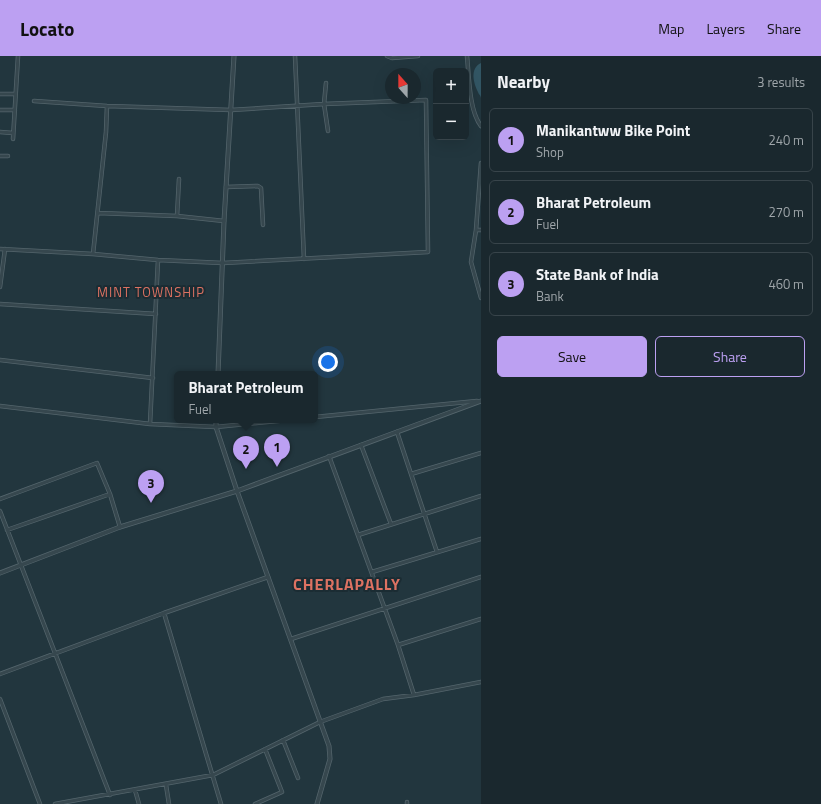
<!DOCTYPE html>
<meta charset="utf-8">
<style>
body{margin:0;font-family:"Titillium Web",sans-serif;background:#27343a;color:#f1f3f6}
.controls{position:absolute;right:12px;top:12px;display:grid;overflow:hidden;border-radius:6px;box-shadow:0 4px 16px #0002}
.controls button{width:36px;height:36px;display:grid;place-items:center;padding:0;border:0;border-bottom:1px solid #38444a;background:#1a282e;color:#f1f3f6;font:20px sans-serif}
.compass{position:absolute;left:385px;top:12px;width:36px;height:36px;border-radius:50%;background:#1a282e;box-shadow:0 4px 16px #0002;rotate:339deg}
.you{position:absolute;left:328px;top:306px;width:14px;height:14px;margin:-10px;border:3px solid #fff;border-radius:50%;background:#1a73e8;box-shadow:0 0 0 6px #1a73e833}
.badge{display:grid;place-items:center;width:26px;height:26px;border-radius:50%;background:#bca0f2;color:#111;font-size:13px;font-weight:700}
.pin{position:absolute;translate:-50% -33px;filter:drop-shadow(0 1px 2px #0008)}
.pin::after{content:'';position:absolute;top:21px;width:14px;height:12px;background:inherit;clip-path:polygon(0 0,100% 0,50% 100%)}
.popup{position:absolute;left:174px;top:315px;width:144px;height:52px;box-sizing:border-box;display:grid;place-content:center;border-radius:6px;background:#1a282e;filter:drop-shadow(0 1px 3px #0005);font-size:13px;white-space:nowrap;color:#9fa6aa}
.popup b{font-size:15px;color:#f1f3f6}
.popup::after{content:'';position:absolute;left:50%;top:100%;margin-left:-8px;border:8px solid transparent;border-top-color:#1a282e}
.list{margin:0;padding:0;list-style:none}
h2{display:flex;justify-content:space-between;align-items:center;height:52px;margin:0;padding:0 16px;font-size:17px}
h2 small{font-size:13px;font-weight:400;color:#9fa6aa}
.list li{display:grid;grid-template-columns:26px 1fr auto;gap:12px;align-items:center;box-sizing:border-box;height:64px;margin:0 8px 8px;padding:0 8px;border:1px solid #38444a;border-radius:6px}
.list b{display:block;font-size:15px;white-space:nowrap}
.list p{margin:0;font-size:13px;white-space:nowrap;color:#9fa6aa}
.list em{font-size:13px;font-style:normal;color:#9fa6aa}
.actions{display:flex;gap:8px;padding:12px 16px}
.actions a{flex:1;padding:9px 0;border:1px solid #bca0f2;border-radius:6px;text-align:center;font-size:14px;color:#bca0f2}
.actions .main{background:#bca0f2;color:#111}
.map{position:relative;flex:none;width:481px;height:748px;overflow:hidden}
header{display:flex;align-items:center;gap:24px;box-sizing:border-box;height:56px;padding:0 20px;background:#bca0f2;color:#111}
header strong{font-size:19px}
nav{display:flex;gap:22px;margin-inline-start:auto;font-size:14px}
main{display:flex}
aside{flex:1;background:#1a282e}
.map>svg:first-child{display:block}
.water{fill:#325664}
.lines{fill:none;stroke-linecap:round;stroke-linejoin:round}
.minor-casing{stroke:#54656c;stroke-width:4.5}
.tertiary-casing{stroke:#54656c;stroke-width:5}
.minor{stroke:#36474e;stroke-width:3}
.tertiary{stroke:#36474e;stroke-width:3.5}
.labels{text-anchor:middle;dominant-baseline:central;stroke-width:4;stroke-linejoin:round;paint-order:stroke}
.neighbourhood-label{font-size:13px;letter-spacing:1px;fill:#dd7262;stroke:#1b2c33}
.district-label{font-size:16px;font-weight:bold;letter-spacing:1px;fill:#dd7262;stroke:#1b2c33}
</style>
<header>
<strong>Locato</strong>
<nav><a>Map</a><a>Layers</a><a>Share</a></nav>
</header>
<main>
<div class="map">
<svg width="481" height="748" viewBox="0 0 481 748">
<rect width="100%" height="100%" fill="#22363e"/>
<!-- water -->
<path class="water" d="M 481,7 L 481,51 C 481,48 481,45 481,42 C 480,38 479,39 478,36 C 473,26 470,12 481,7 Z"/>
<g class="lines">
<!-- minor casing -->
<g class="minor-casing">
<path id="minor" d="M 295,0 L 304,203
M 387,0 L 392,2 L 418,0
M 467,0 C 469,20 469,55 481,70
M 326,27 L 324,48 L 328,75
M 0,38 L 15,38
M 0,54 L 15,54
M 0,76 L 13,77
M 13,83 L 18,0
M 0,100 L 8,100
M 226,131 L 258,130 L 261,132 L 263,169
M 98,157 L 177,160 L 224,165
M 177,160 L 179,123
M 476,174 L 481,107
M 481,174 L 476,174 L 471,206 L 481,242
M 0,193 L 93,198 L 158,204 L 223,207 L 428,196 L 426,44 L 324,48 L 231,54 L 107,50 L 34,45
M 93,198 L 106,76 L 107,50
M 0,231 L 5,193
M 0,248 L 156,258
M 0,304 L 153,322
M 0,350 L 150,368 L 216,371 L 288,364
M 315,361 L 477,345
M 150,368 L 158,204
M 397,376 L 437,496
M 361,389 L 391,468
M 329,400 L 398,589 L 414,639
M 411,418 L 481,397
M 0,443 L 97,407 L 110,438 L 120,471
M 0,455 L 110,739
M 7,474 L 110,438
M 358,479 L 481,440
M 372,516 L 481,483
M 164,557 L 221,748
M 291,583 L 481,521
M 398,589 L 481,563
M 0,618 L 164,557 L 268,521
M 0,643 L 40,748
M 283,684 L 298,722
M 166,729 L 169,748
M 135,734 L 139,748
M 407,746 L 407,748
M 55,748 L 213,719 L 320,666 L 383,643 L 414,639 L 481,626
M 255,748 L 282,736 L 265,693"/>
</g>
<!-- tertiary casing -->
<g class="tertiary-casing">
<path id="tertiary" d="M 218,318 L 224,165 L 234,0
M 216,364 L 216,371 L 237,435 L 329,690 L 330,703 L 317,748
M 0,517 L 120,471 L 237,435 L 481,345"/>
</g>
<!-- minor -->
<use href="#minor" class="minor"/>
<!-- tertiary -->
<use href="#tertiary" class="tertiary"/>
</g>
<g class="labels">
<!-- neighbourhood labels -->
<g class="neighbourhood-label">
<text x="151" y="236">MINT TOWNSHIP</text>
</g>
<!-- district labels -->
<g class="district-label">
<text x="347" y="528">CHERLAPALLY</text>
</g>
</g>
</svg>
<div class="controls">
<button>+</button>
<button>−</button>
</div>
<svg class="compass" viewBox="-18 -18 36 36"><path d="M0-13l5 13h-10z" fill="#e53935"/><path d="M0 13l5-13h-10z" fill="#9fa6aa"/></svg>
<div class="you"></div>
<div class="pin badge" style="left:277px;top:411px">1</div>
<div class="pin badge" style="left:246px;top:413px">2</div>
<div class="popup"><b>Bharat Petroleum</b>Fuel</div>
<div class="pin badge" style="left:151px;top:447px">3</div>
</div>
<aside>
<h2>Nearby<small>3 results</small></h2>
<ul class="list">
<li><span class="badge">1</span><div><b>Manikantww Bike Point</b><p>Shop</p></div><em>240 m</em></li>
<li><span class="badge">2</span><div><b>Bharat Petroleum</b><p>Fuel</p></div><em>270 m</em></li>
<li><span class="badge">3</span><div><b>State Bank of India</b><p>Bank</p></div><em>460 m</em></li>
</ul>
<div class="actions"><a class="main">Save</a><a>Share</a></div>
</aside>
</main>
